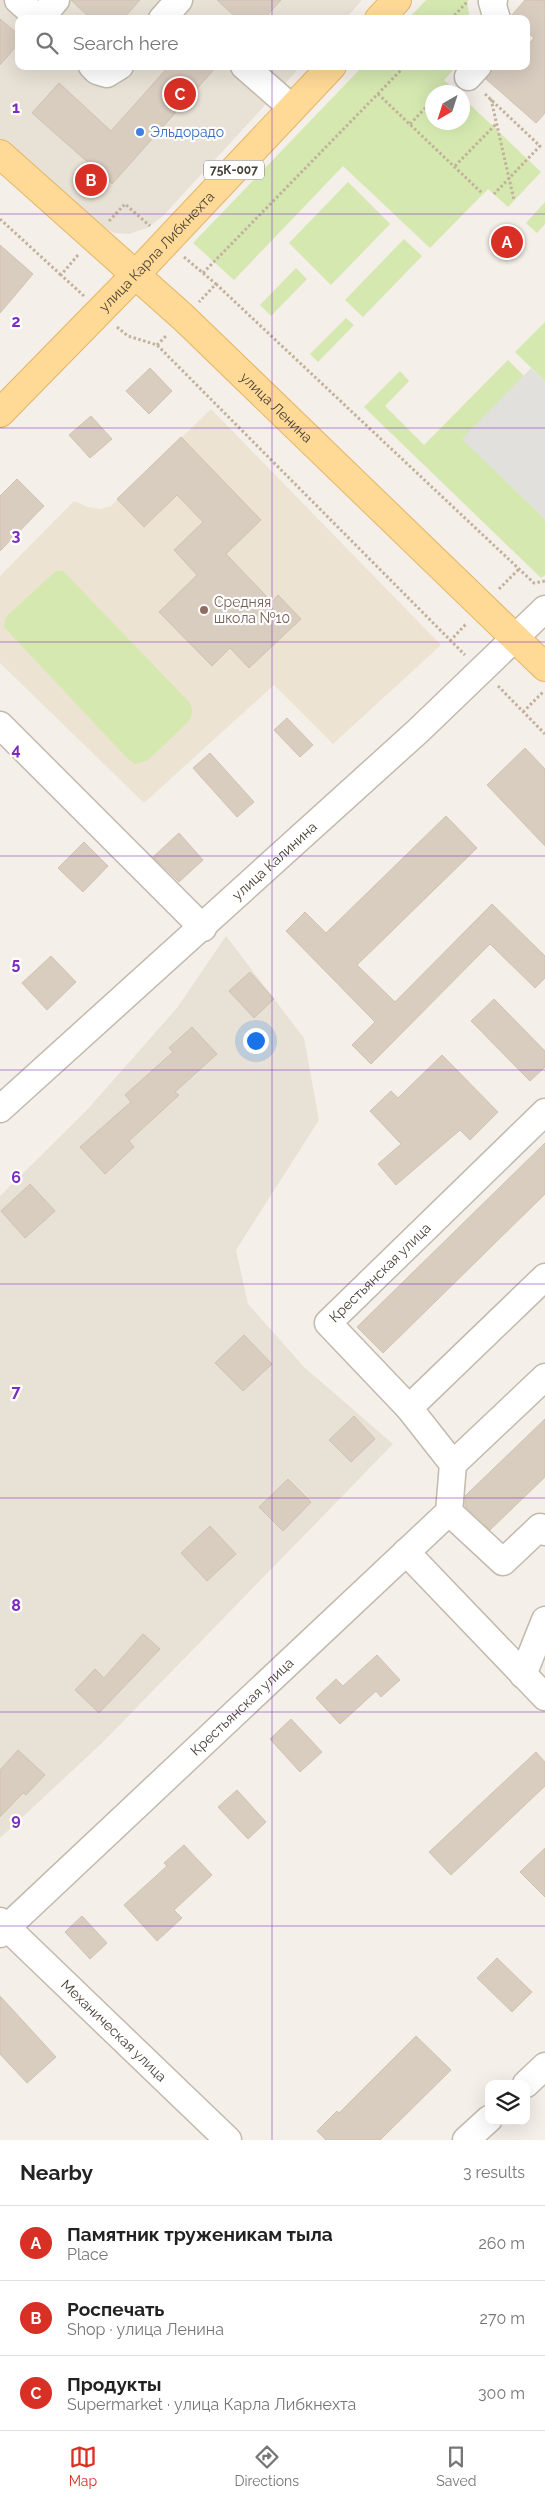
<!DOCTYPE html>
<meta charset="utf-8">
<style>
body{margin:0;font-family:Raleway,sans-serif;background:#f2f2f2;color:#222}
.controls{position:absolute;right:15px;bottom:15px;display:grid;overflow:hidden;border-radius:10px;box-shadow:0 5px 20px #0002}
.controls button{width:45px;height:45px;display:grid;place-items:center;padding:0;border:0;border-bottom:1px solid #e0e0e0;background:#fff;color:#222;font:25px sans-serif}
.compass{position:absolute;left:425px;top:85px;width:45px;height:45px;border-radius:50%;background:#fff;box-shadow:0 5px 20px #0002;rotate:219deg}
.you{position:absolute;left:255px;top:1040px;width:18px;height:18px;margin:-12px;border:4px solid #fff;border-radius:50%;background:#1a73e8;box-shadow:0 0 0 8px #1a73e833}
.badge{display:grid;place-items:center;width:32px;height:32px;border-radius:50%;background:#d93025;color:#fff;font-size:16px;font-weight:700}
.pin{position:absolute;translate:-50% -50%;border:2px solid #fff;box-shadow:0 1px 5px #0006}
.list{margin:0;padding:0;list-style:none}
h2{display:flex;justify-content:space-between;align-items:center;height:65px;margin:0;padding:0 20px;font-size:21px}
h2 small{font-size:16px;font-weight:400;color:#767676}
.list li{display:grid;grid-template-columns:32px 1fr auto;gap:15px;align-items:center;box-sizing:border-box;height:75px;padding:0 20px;border-top:1px solid #e0e0e0}
.list b{display:block;font-size:19px;white-space:nowrap}
.list p{margin:0;font-size:16px;white-space:nowrap;color:#767676}
.list em{font-size:16px;font-style:normal;color:#767676}
.icon{flex:none;width:28px;height:28px;fill:none;stroke:currentColor;stroke-width:2;stroke-linecap:round;stroke-linejoin:round}
.map{position:relative;flex:none;width:545px;height:2140px;overflow:hidden}
.search{position:absolute;background:#fff;box-shadow:0 5px 20px #0002;left:15px;right:15px;top:15px;height:55px;display:flex;align-items:center;gap:12px;box-sizing:border-box;padding:0 18px;border-radius:10px;color:#767676;font-size:19px}
.sheet{height:290px;background:#fff}
nav{display:flex;justify-content:space-around;align-items:center;box-sizing:border-box;height:70px;border-top:1px solid #e0e0e0;background:#fff;font-size:14px;color:#767676}
nav a{display:grid;justify-items:center;gap:2px}
nav .on{color:#d93025}
.map>svg:first-child{display:block}
.residential{fill:#e8e1d6}
.education{fill:#ede3d2}
.green{fill:#d4e8b0}
.parking{fill:#e2e0dd}
.building{fill:#d9cdc0;stroke:#d1c2b0}
.lines{fill:none;stroke-linecap:round;stroke-linejoin:round}
.minor-casing{stroke:#c3b9ad;stroke-width:29}
.major-casing{stroke:#e5b565;stroke-width:30}
.path{stroke:#c2b19b;stroke-width:3;stroke-dasharray:2.5 2.5;stroke-linecap:butt}
.minor{stroke:#fff;stroke-width:26}
.major{stroke:#ffd996;stroke-width:28}
.grid{fill:none;stroke:#7b2cbf;stroke-width:1;stroke-opacity:0.55}
.shop-dot{fill:#3f7fe0;stroke:#fff;stroke-width:2}
.education-dot{fill:#8d6e63;stroke:#fff;stroke-width:2}
.labels{text-anchor:middle;dominant-baseline:central;stroke-width:4.5;stroke-linejoin:round;paint-order:stroke}
.shield{fill:#fff;stroke:#7f7972;stroke-width:1}
.shield-label{font-size:12px;font-weight:bold;fill:#484036}
.shop-label{font-size:14px;fill:#366cbe;stroke:#fff;text-anchor:start}
.street-label{font-size:14px;fill:#484036;stroke:#fff}
.education-label{font-size:14px;fill:#785e54;stroke:#fff;text-anchor:start}
.grid-label{font-size:16px;text-anchor:middle;font-weight:bold;fill:#7b2cbf;stroke:#fff;stroke-width:4.5;stroke-linejoin:round;paint-order:stroke}
</style>
<div class="map">
<svg width="545" height="2140" viewBox="0 0 545 2140">
<rect width="100%" height="100%" fill="#f4efe8"/>
<!-- residential -->
<path class="residential" d="M 0,0 L 362,0 L 345,19 L 19,19 L 19,66 L 301,66 L 162,217 L 147,228 L 129,234 L 114,233 L 99,224 L 0,138 Z
M 226,936 L 304,1038 L 319,1120 L 236,1250 L 248,1304 L 304,1367 L 393,1444 L 102,1743 L 0,1838 L 0,1196 L 86,1111 L 177,1008 Z"/>
<!-- education -->
<path class="education" d="M 211,409 L 441,645 L 333,744 L 274,685 L 144,803 L 0,663 L 0,576 L 74,501 L 88,507 L 101,509 L 111,506 Z"/>
<!-- green -->
<path class="green" d="M 426,0 L 469,0 L 467,2 L 470,19 L 408,19 Z
M 363,66 L 457,66 L 444,80 L 457,92 L 432,92 L 432,122 L 462,122 L 463,98 L 541,172 L 508,207 L 488,189 L 430,248 L 343,166 L 234,280 L 193,243 Z
M 348,182 L 390,224 L 331,285 L 289,243 Z
M 545,202 L 545,224 L 537,233 L 526,223 Z
M 404,239 L 422,256 L 363,317 L 345,300 Z
M 296,268 L 307,279 L 271,316 L 260,305 Z
M 346,318 L 354,325 L 318,362 L 310,354 Z
M 545,322 L 545,381 L 515,352 Z
M 508,360 L 524,376 L 463,439 L 545,519 L 545,575 L 541,578 L 364,407 L 400,371 L 409,381 L 385,406 L 424,445 Z
M 56,571 L 63,571 L 68,576 L 189,702 C 194,710 193,715 188,722 L 148,760 L 135,764 L 128,759 L 4,627 L 5,620 L 9,614 Z"/>
<!-- parking -->
<path class="parking" d="M 531,368 L 545,381 L 545,519 L 462,439 Z"/>
<!-- building -->
<path class="building" d="M 71,0 L 140,0 L 123,19 L 91,19 Z
M 217,0 L 281,0 L 264,19 L 238,19 Z
M 525,0 L 545,0 L 545,113 L 536,123 L 486,79 L 493,66 L 526,66 L 526,47 L 534,38 L 526,31 L 526,19 L 512,19 L 511,16 Z
M 0,19 L 19,35 L 19,43 L 0,65 Z
M 169,66 L 217,66 L 112,184 L 107,179 L 92,195 L 76,180 L 91,165 L 32,113 L 59,83 L 111,131 Z
M 0,245 L 33,274 L 0,313 Z
M 150,368 L 172,391 L 149,414 L 126,391 Z
M 91,416 L 112,439 L 90,458 L 69,435 Z
M 181,437 L 261,520 L 226,554 L 272,602 L 278,595 L 301,619 L 249,668 L 230,648 L 212,666 L 159,612 L 197,575 L 174,550 L 203,522 L 177,495 L 144,527 L 117,499 Z
M 17,479 L 44,506 L 0,551 L 0,496 Z
M 287,718 L 313,745 L 300,757 L 274,730 Z
M 525,748 L 545,769 L 545,846 L 487,785 Z
M 210,753 L 254,802 L 237,817 L 193,768 Z
M 446,816 L 477,848 L 357,965 L 395,1002 L 492,904 L 545,956 L 545,978 L 535,988 L 490,944 L 371,1064 L 352,1045 L 375,1022 L 286,931 L 305,912 L 326,933 Z
M 179,833 L 203,860 L 179,882 L 153,857 Z
M 84,842 L 108,866 L 83,892 L 58,868 Z
M 51,956 L 76,982 L 47,1010 L 22,983 Z
M 250,972 L 274,999 L 254,1018 L 229,991 Z
M 494,999 L 545,1051 L 545,1067 L 530,1081 L 471,1021 Z
M 192,1027 L 217,1054 L 175,1092 L 179,1095 L 129,1141 L 134,1147 L 105,1174 L 80,1147 L 131,1102 L 125,1095 L 173,1052 L 169,1048 Z
M 442,1055 L 498,1112 L 470,1140 L 460,1130 L 396,1185 L 378,1164 L 401,1144 L 370,1111 L 391,1091 L 398,1098 Z
M 545,1143 L 545,1194 L 383,1353 L 357,1327 Z
M 30,1184 L 55,1211 L 25,1238 L 1,1211 Z
M 244,1335 L 272,1364 L 243,1391 L 215,1363 Z
M 354,1416 L 375,1439 L 351,1462 L 329,1440 Z
M 545,1419 L 545,1477 L 490,1530 L 465,1506 L 465,1496 Z
M 288,1479 L 311,1502 L 283,1531 L 259,1507 Z
M 210,1526 L 236,1554 L 207,1581 L 181,1553 Z
M 143,1634 L 160,1649 L 99,1713 L 75,1690 L 95,1669 L 104,1678 Z
M 377,1655 L 400,1680 L 381,1697 L 376,1691 L 340,1724 L 316,1698 L 336,1679 L 343,1686 Z
M 291,1719 L 322,1752 L 300,1772 L 270,1739 Z
M 18,1750 L 45,1775 L 26,1795 L 23,1793 L 0,1817 L 0,1770 Z
M 536,1752 L 545,1762 L 545,1786 L 451,1875 L 429,1852 Z
M 237,1790 L 266,1822 L 248,1839 L 218,1807 Z
M 184,1845 L 212,1875 L 174,1910 L 182,1918 L 157,1941 L 124,1905 L 167,1866 L 164,1863 Z
M 545,1848 L 545,1897 L 520,1872 Z
M 82,1916 L 107,1943 L 90,1959 L 65,1932 Z
M 497,1958 L 532,1992 L 512,2012 L 477,1978 Z
M 0,1996 L 56,2057 L 27,2083 L 0,2054 Z
M 416,2036 L 451,2070 L 380,2140 L 326,2140 L 317,2131 L 337,2111 L 339,2113 Z"/>
<g class="lines">
<!-- minor casing -->
<g class="minor-casing">
<g id="minor">
<path d="M 18,0 L 39,19"/>
<path d="M 494,0 L 492,2 L 497,19"/>
<path d="M 40,19 L 56,0"/>
<path d="M 162,19 L 179,0"/>
<path d="M 92,66 L 97,71 L 107,74 L 120,66"/>
<path d="M 244,66 L 292,108"/>
<path d="M 468,77 L 478,66"/>
<path d="M 0,725 L 203,928"/>
<path id="s1" d="M 0,1109 L 418,731 L 545,609"/>
<path d="M 409,1408 L 545,1277"/>
<path id="s2" d="M 453,1464 L 409,1408 L 328,1323 L 545,1112"/>
<path d="M 449,1512 L 503,1562 L 540,1527 L 545,1532"/>
<path d="M 406,1552 L 545,1697"/>
<path d="M 523,1675 L 545,1620"/>
<path id="s3" d="M 0,1921 L 228,2140"/>
<path id="s4" d="M 0,1934 L 449,1512 L 453,1464 L 545,1377"/>
<path d="M 526,2084 L 545,2066"/>
<path d="M 466,2140 L 489,2119"/>
</g>
</g>
<!-- major casing -->
<g class="major-casing">
<g id="major">
<path d="M 379,19 L 397,0"/>
<path id="s5" d="M 0,154 L 184,318 L 545,667"/>
<path id="s6" d="M 0,413 L 136,274 L 332,66"/>
</g>
</g>
<!-- path -->
<path class="path" d="M 451,19 L 468,1
M 441,92 L 447,86
M 378,94 L 483,194
M 485,94 L 540,146 L 494,194
M 491,99 L 514,200
M 410,124 L 432,101
M 455,166 L 496,124
M 0,219 L 61,275
M 109,221 L 125,204 L 150,226
M 78,255 L 61,275 L 84,296
M 184,257 L 216,284 L 199,302
M 203,273 L 405,66
M 216,284 L 534,583 L 545,581
M 117,327 L 128,336 L 157,345 L 465,655
M 157,345 L 167,335
M 499,589 L 520,568
M 450,641 L 466,624
M 498,686 L 545,734
M 523,712 L 544,691"/>
<!-- minor -->
<use href="#minor" class="minor"/>
<!-- major -->
<use href="#major" class="major"/>
</g>
<!-- grid -->
<path class="grid" d="M 272,0 L 272,19M 272,66 L 272,2140M 0,214 L 545,214M 0,428 L 545,428M 0,642 L 545,642M 0,856 L 545,856M 0,1070 L 545,1070M 0,1284 L 545,1284M 0,1498 L 545,1498M 0,1712 L 545,1712M 0,1926 L 545,1926"/>
<!-- markers -->
<circle class="shop-dot" cx="140" cy="132" r="5"/>
<circle class="education-dot" cx="204" cy="610" r="5"/>
<g class="labels">
<!-- shield labels -->
<rect class="shield" x="204" y="160.5" width="60" height="19" rx="4"/>
<g class="shield-label">
<text x="234" y="170">75К-007</text>
</g>
<!-- shop labels -->
<g class="shop-label">
<text x="150" y="132">Эльдорадо</text>
</g>
<!-- street labels -->
<g class="street-label">
<text stroke="none"><textPath href="#s6" startOffset="225">улица Карла Либкнехта</textPath></text>
<text stroke="none"><textPath href="#s5" startOffset="375">улица Ленина</textPath></text>
<text stroke="none"><textPath href="#s1" startOffset="370">улица Калинина</textPath></text>
<text stroke="none"><textPath href="#s2" startOffset="261">Крестьянская улица</textPath></text>
<text stroke="none"><textPath href="#s4" startOffset="332">Крестьянская улица</textPath></text>
<text stroke="none"><textPath href="#s3" startOffset="158">Механическая улица</textPath></text>
</g>
<!-- education labels -->
<g class="education-label">
<text x="214" y="602">Средняя<tspan x="214" dy="16">школа №10</tspan></text>
</g>
</g>
<g class="grid-label">
<text x="16" y="113">1</text>
<text x="16" y="327">2</text>
<text x="16" y="541">3</text>
<text x="16" y="755">4</text>
<text x="16" y="969">5</text>
<text x="16" y="1183">6</text>
<text x="16" y="1397">7</text>
<text x="16" y="1611">8</text>
<text x="16" y="1825">9</text>
</g>
</svg>
<div class="controls">
<button><svg class="icon" aria-label="layers" viewBox="0 0 24 24"><path d="M12 4l9 5-9 5-9-5zM3 14l9 5 9-5"/></svg></button>
</div>
<svg class="compass" viewBox="-18 -18 36 36"><path d="M0-13l5 13h-10z" fill="#e53935"/><path d="M0 13l5-13h-10z" fill="#767676"/></svg>
<div class="you"></div>
<div class="pin badge" style="left:507px;top:242px">A</div>
<div class="pin badge" style="left:91px;top:180px">B</div>
<div class="pin badge" style="left:180px;top:94px">C</div>
<div class="search"><svg class="icon" aria-label="search" viewBox="0 0 24 24"><circle cx="10" cy="10" r="6"/><path d="M15 15l6 6"/></svg>Search here</div>
</div>
<section class="sheet">
<h2>Nearby<small>3 results</small></h2>
<ul class="list">
<li><span class="badge">A</span><div><b>Памятник труженикам тыла</b><p>Place</p></div><em>260 m</em></li>
<li><span class="badge">B</span><div><b>Роспечать</b><p>Shop · улица Ленина</p></div><em>270 m</em></li>
<li><span class="badge">C</span><div><b>Продукты</b><p>Supermarket · улица Карла Либкнехта</p></div><em>300 m</em></li>
</ul>
</section>
<nav>
<a class="on"><svg class="icon" aria-label="map" viewBox="0 0 24 24"><path d="M3 6l6-2 6 2 6-2v14l-6 2-6-2-6 2zM9 4v14M15 6v14"/></svg>Map</a>
<a><svg class="icon" aria-label="directions" viewBox="0 0 24 24"><path d="M12 3l9 9-9 9-9-9zM9 14v-3h6M13 9l2 2-2 2"/></svg>Directions</a>
<a><svg class="icon" aria-label="saved" viewBox="0 0 24 24"><path d="M7 4h10v16l-5-4-5 4z"/></svg>Saved</a>
</nav>
